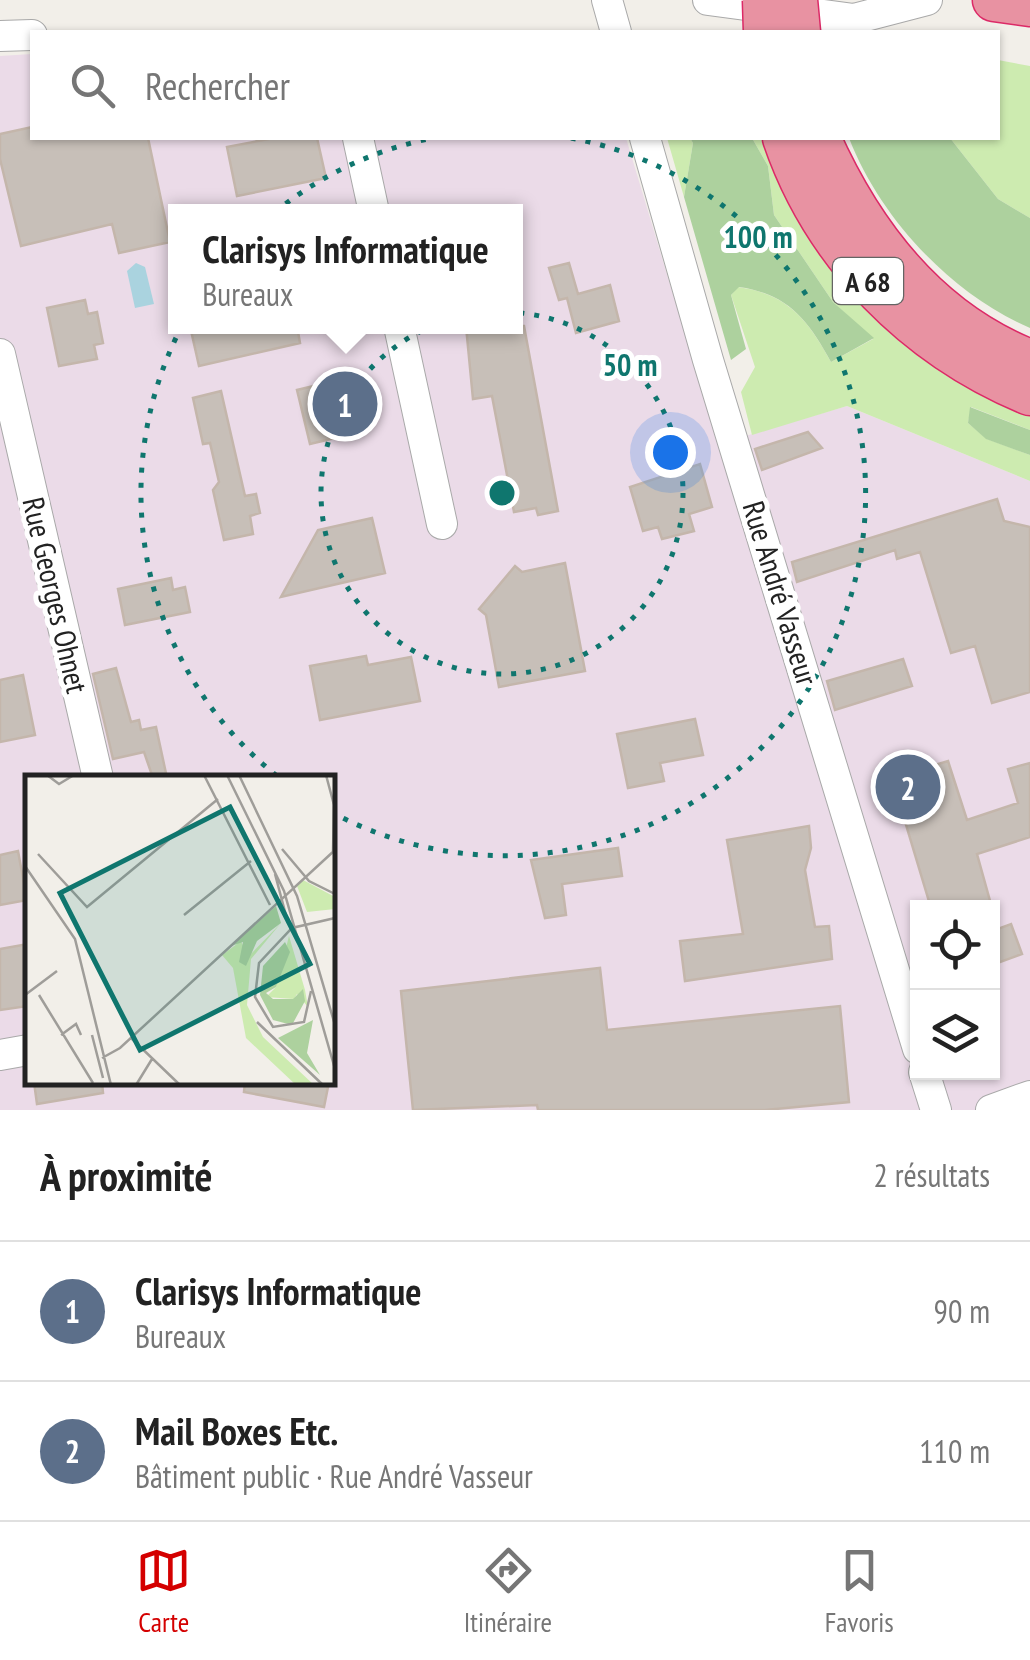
<!DOCTYPE html>
<html lang="fr">
<meta charset="utf-8">
<style>
body{margin:0;font-family:"PT Sans Narrow",sans-serif;background:#f2f2f2;color:#222}
.controls{position:absolute;right:30px;bottom:30px;display:grid;overflow:hidden;border-radius:0px;box-shadow:0 2px 8px #0004}
.controls button{width:90px;height:90px;display:grid;place-items:center;padding:0;border:0;border-bottom:2px solid #e0e0e0;background:#fff;color:#222;font:50px sans-serif}
.you{position:absolute;left:670px;top:452px;width:35px;height:35px;margin:-25px;border:8px solid #fff;border-radius:50%;background:#1a73e8;box-shadow:0 0 0 15px #1a73e833}
.badge{display:grid;place-items:center;width:65px;height:65px;border-radius:50%;background:#d40000;color:#fff;font-size:32px;font-weight:700}
.pin{position:absolute;translate:-50% -50%;border:5px solid #fff;box-shadow:0 2px 10px #0006}
.popup{position:absolute;left:168px;top:204px;width:355px;height:130px;box-sizing:border-box;display:grid;place-content:center;border-radius:0px;background:#fff;filter:drop-shadow(0 2px 8px #0005);font-size:32px;white-space:nowrap;color:#767676}
.popup b{font-size:38px;color:#222}
.popup::after{content:'';position:absolute;left:50%;top:100%;margin-left:-20px;border:20px solid transparent;border-top-color:#fff}
.list{margin:0;padding:0;list-style:none}
h2{display:flex;justify-content:space-between;align-items:center;height:130px;margin:0;padding:0 40px;font-size:42px}
h2 small{font-size:32px;font-weight:400;color:#767676}
.list li{display:grid;grid-template-columns:65px 1fr auto;gap:30px;align-items:center;box-sizing:border-box;height:140px;padding:0 40px;border-top:2px solid #e0e0e0}
.list b{display:block;font-size:38px;white-space:nowrap}
.list p{margin:0;font-size:32px;white-space:nowrap;color:#767676}
.list em{font-size:32px;font-style:normal;color:#767676}
.icon{flex:none;width:55px;height:55px;fill:none;stroke:currentColor;stroke-width:2;stroke-linecap:round;stroke-linejoin:round}
.map{position:relative;flex:none;width:1030px;height:1110px;overflow:hidden}
.search{position:absolute;background:#fff;box-shadow:0 2px 8px #0004;left:30px;right:30px;top:30px;height:110px;display:flex;align-items:center;gap:25px;box-sizing:border-box;padding:0 35px;border-radius:0px;color:#767676;font-size:38px}
.sheet{height:410px;background:#fff}
nav{display:flex;justify-content:space-around;align-items:center;box-sizing:border-box;height:140px;border-top:2px solid #e0e0e0;background:#fff;font-size:28px;color:#767676}
nav a{display:grid;justify-items:center;gap:5px}
nav .on{color:#d40000}
.map>svg:first-child{display:block}
.industrial{fill:#ebdbe8;fill-rule:evenodd}
.grass{fill:#cdebb0}
.forest{fill:#add19e}
.water{fill:#aad3df}
.building{fill:#c7bfb8;stroke:#c4b6ab;stroke-width:2.5}
.lines{fill:none;stroke-linecap:round;stroke-linejoin:round}
.minor-casing{stroke:#a9a9a9;stroke-width:32}
.highway-casing{stroke:#dc2a67;stroke-width:45}
.minor{stroke:#fff;stroke-width:30}
.highway{stroke:#e892a2;stroke-width:42}
.highway-bridge-casing{stroke:#dc2a67;stroke-width:45;stroke-linecap:butt}
.highway-bridge{stroke:#e892a2;stroke-width:42}
.ring{fill:none;stroke:#0f766e;stroke-width:5;stroke-dasharray:5 10}
.labels{text-anchor:middle;dominant-baseline:central;stroke-width:10;stroke-linejoin:round;paint-order:stroke}
.shield{fill:#fff;stroke:#646464;stroke-width:2.5}
.shield-label{font-size:28px;font-weight:bold;fill:#222}
.street-label{font-size:30px;fill:#222;stroke:#fff}
.inset-road{fill:none;stroke:#9f9d99;stroke-width:2.5}
.view{fill:#0f766e;fill-opacity:0.15;stroke:#0f766e;stroke-width:5}
.inset-edge{fill:none;stroke:#222;stroke-width:5}
.centre{fill:#0f766e;stroke:#fff;stroke-width:5}
.ring-label{font-size:30px;text-anchor:middle;font-weight:bold;fill:#0f766e;stroke:#fff;stroke-width:10;stroke-linejoin:round;paint-order:stroke}
</style>
<div class="map">
<svg width="1030" height="1110" viewBox="0 0 1030 1110">
<rect width="100%" height="100%" fill="#f2efe9"/>
<!-- industrial -->
<path class="industrial" d="M 32,54 L 32,138 L 626,138 L 718,444 L 847,406 L 1030,481 L 1030,1110 L 0,1110 L 0,56 ZM 175,212 L 515,212 L 515,326 L 175,326 ZM 28,778 L 332,778 L 332,1082 L 28,1082 ZM 918,908 L 992,908 L 992,1072 L 918,1072 Z"/>
<!-- grass -->
<path class="grass" d="M 998,60 L 1030,66 L 1030,218 L 998,199 L 950,138 L 998,138 Z
M 667,138 L 690,138 L 693,143 L 684,197 Z
M 752,138 L 763,138 C 791,186 818,249 852,293 C 896,349 965,391 1030,415 L 1030,430 L 971,407 L 968,423 L 987,439 L 1030,455 L 1030,481 L 847,406 L 752,435 L 741,392 L 755,367 L 731,295 L 738,287 C 788,294 808,320 831,362 L 873,339 L 833,302 L 774,215 L 768,166 Z"/>
<!-- forest -->
<path class="forest" d="M 690,138 L 752,138 L 768,166 L 774,215 L 833,302 L 874,338 L 831,362 C 808,320 788,294 739,287 L 731,295 L 746,349 L 731,360 L 684,197 L 693,143 Z
M 849,138 L 950,138 L 998,199 L 1030,218 L 1030,328 C 951,294 880,218 849,138 Z
M 970,407 L 1030,430 L 1030,455 L 986,439 L 968,423 Z"/>
<!-- water -->
<path class="water" d="M 136,263 L 145,267 L 154,304 L 135,308 L 127,271 Z"/>
<!-- building -->
<path class="building" d="M 32,127 L 32,138 L 148,138 L 170,242 L 119,253 L 112,224 L 21,246 L 0,159 L 0,134 Z
M 274,138 L 317,138 L 326,178 L 237,196 L 227,147 Z
M 569,263 L 578,294 L 610,285 L 619,321 L 576,333 L 567,298 L 559,300 L 549,268 Z
M 85,300 L 88,314 L 97,312 L 103,343 L 94,345 L 97,359 L 59,366 L 47,308 Z
M 190,326 L 297,326 L 300,343 L 199,366 Z
M 466,326 L 524,326 L 558,511 L 538,515 L 536,508 L 514,512 L 492,396 L 473,399 Z
M 351,377 L 364,431 L 310,444 L 297,390 Z
M 221,391 L 245,496 L 256,494 L 260,513 L 250,516 L 253,534 L 224,540 L 213,490 L 219,482 L 210,443 L 203,444 L 193,398 Z
M 808,432 L 822,448 L 762,470 L 755,449 Z
M 700,464 L 712,507 L 689,514 L 694,531 L 662,539 L 658,527 L 643,531 L 630,487 Z
M 997,499 L 1004,521 L 1030,527 L 1030,692 L 992,703 L 975,646 L 951,653 L 920,552 L 897,559 L 895,550 L 797,582 L 792,562 Z
M 372,518 L 385,573 L 281,597 L 318,530 Z
M 565,563 L 585,671 L 499,687 L 486,615 L 479,609 L 515,566 L 522,572 Z
M 171,578 L 173,590 L 185,587 L 190,612 L 125,625 L 118,589 Z
M 366,656 L 368,665 L 411,657 L 420,701 L 320,720 L 310,666 Z
M 903,659 L 912,686 L 835,710 L 827,681 Z
M 116,668 L 131,722 L 139,720 L 141,730 L 156,727 L 167,778 L 153,778 L 144,752 L 113,759 L 93,674 Z
M 23,675 L 35,735 L 0,742 L 0,680 Z
M 695,719 L 703,755 L 660,763 L 664,781 L 628,788 L 617,734 Z
M 948,761 L 967,820 L 1018,803 L 1008,769 L 1030,763 L 1030,837 L 977,854 L 992,908 L 931,908 L 892,778 Z
M 809,826 L 811,848 L 805,870 L 815,927 L 829,926 L 832,959 L 685,981 L 680,941 L 743,934 L 727,840 Z
M 618,848 L 622,876 L 562,884 L 566,915 L 545,918 L 531,860 Z
M 18,851 L 27,900 L 0,905 L 0,855 Z
M 1011,924 L 1022,954 L 992,965 L 992,931 Z
M 28,944 L 28,1006 L 0,1010 L 0,949 Z
M 600,968 L 607,1030 L 840,1006 L 849,1102 L 765,1110 L 538,1110 L 537,1105 L 413,1110 L 401,991 Z
M 34,1082 L 102,1082 L 103,1093 L 37,1104 Z
M 245,1082 L 329,1082 L 324,1107 L 244,1092 Z"/>
<g class="lines">
<!-- minor casing -->
<g class="minor-casing">
<path id="minor" d="M 607,0 L 616,32
M 708,0 L 854,19 L 927,0
M 0,36 L 32,35
M 358,138 L 374,212
M 645,138 L 708,360 L 918,1049
M 399,326 L 442,524
M 0,354 L 98,778
M 0,1055 L 28,1050
M 924,1072 L 936,1110
M 991,1110 L 1030,1096"/>
</g>
<!-- highway casing -->
<g class="highway-casing">
<path id="highway" d="M 994,0 L 1030,5
M 784,138 C 824,255 916,347 1030,394
M 819,138 C 862,234 928,321 1030,361"/>
</g>
<!-- minor -->
<use href="#minor" class="minor"/>
<!-- highway -->
<use href="#highway" class="highway"/>
<!-- highway-bridge casing -->
<g class="highway-bridge-casing">
<path id="highway-bridge" d="M 764,0 L 765,32
M 796,0 L 799,32"/>
</g>
<!-- highway-bridge -->
<use href="#highway-bridge" class="highway-bridge"/>
</g>
<!-- distance rings -->
<g class="ring">
<circle cx="502" cy="493" r="181"/>
<path d="M277 776A362 362 0 0 1 433 138M571 138A362 362 0 1 1 335 814"/>
</g>
<g class="labels">
<!-- shield labels -->
<rect class="shield" x="833" y="258" width="70" height="46" rx="8"/>
<g class="shield-label">
<text x="868" y="281">A 68</text>
</g>
<!-- street labels -->
<g class="street-label">
<text transform="translate(781 593) rotate(73)">Rue André Vasseur</text>
<text transform="translate(56 595) rotate(77)">Rue Georges Ohnet</text>
</g>
</g>
<!-- overview -->
<g transform="translate(25 775)">
<rect width="310" height="310" fill="#f2efe9"/>
<path d="M 278,105 L 310,122 L 310,134 L 282,137 L 272,111 ZM 256,148 L 226,184 L 222,230 L 238,262 L 289,310 L 271,310 L 221,263 L 208,193 L 197,180 L 216,166 L 223,182 ZM 264,161 L 280,215 L 283,232 L 272,219 L 269,224 L 241,222 L 251,212 Z" fill="#cdebb0"/>
<path d="M 251,131 L 256,148 L 232,166 L 221,191 L 214,187 L 218,167 L 206,171 ZM 260,167 L 265,177 L 251,212 L 241,218 L 248,224 L 268,224 L 278,214 L 280,226 L 267,250 L 248,245 L 235,220 L 238,191 ZM 288,245 L 282,278 L 295,300 L 253,263 Z" fill="#add19e"/>
<path class="inset-road" d="M 22,0 L 34,9 L 49,0M 179,0 L 245,130M 202,0 L 259,116 L 310,294M 214,0 L 272,121 L 310,250M 301,0 L 309,30 L 308,76M 257,74 L 284,106 L 310,119M 13,79 L 62,132 L 193,24M 0,91 L 50,164 L 86,310M 250,99 L 263,148M 159,140 L 226,86M 286,216 L 279,247 L 248,252 L 230,222 L 234,188 L 267,153 L 310,143M 0,220 L 32,196M 14,220 L 68,308M 232,247 L 298,310M 36,260 L 51,249 L 56,260M 67,260 L 78,303M 106,263 L 155,310M 77,283 L 95,273 L 310,75M 111,310 L 127,284"/>
<path class="view" d="M 205,32 L 285,189 L 115,275 L 35,118 Z"/>
<rect width="310" height="310" class="inset-edge"/>
</g>
<circle cx="502" cy="493" r="15" class="centre"/>
<g class="ring-label">
<text x="758" y="248">100 m</text>
<text x="630" y="376">50 m</text>
</g>
</svg>
<div class="controls">
<button><svg class="icon" aria-label="locate" viewBox="0 0 24 24"><circle cx="12" cy="12" r="6"/><path d="M12 2v4M12 18v4M2 12h4M18 12h4"/></svg></button>
<button><svg class="icon" aria-label="layers" viewBox="0 0 24 24"><path d="M12 4l9 5-9 5-9-5zM3 14l9 5 9-5"/></svg></button>
</div>
<div class="you"></div>
<div class="pin badge" style="left:345px;top:404px;background:#5c6f8a">1</div>
<div class="popup"><b>Clarisys Informatique</b>Bureaux</div>
<div class="pin badge" style="left:908px;top:787px;background:#5c6f8a">2</div>
<div class="search"><svg class="icon" aria-label="search" viewBox="0 0 24 24"><circle cx="10" cy="10" r="6"/><path d="M15 15l6 6"/></svg>Rechercher</div>
</div>
<section class="sheet">
<h2>À proximité<small>2 résultats</small></h2>
<ul class="list">
<li><span class="badge" style="background:#5c6f8a">1</span><div><b>Clarisys Informatique</b><p>Bureaux</p></div><em>90 m</em></li>
<li><span class="badge" style="background:#5c6f8a">2</span><div><b>Mail Boxes Etc.</b><p>Bâtiment public · Rue André Vasseur</p></div><em>110 m</em></li>
</ul>
</section>
<nav>
<a class="on"><svg class="icon" aria-label="map" viewBox="0 0 24 24"><path d="M3 6l6-2 6 2 6-2v14l-6 2-6-2-6 2zM9 4v14M15 6v14"/></svg>Carte</a>
<a><svg class="icon" aria-label="directions" viewBox="0 0 24 24"><path d="M12 3l9 9-9 9-9-9zM9 14v-3h6M13 9l2 2-2 2"/></svg>Itinéraire</a>
<a><svg class="icon" aria-label="saved" viewBox="0 0 24 24"><path d="M7 4h10v16l-5-4-5 4z"/></svg>Favoris</a>
</nav>
